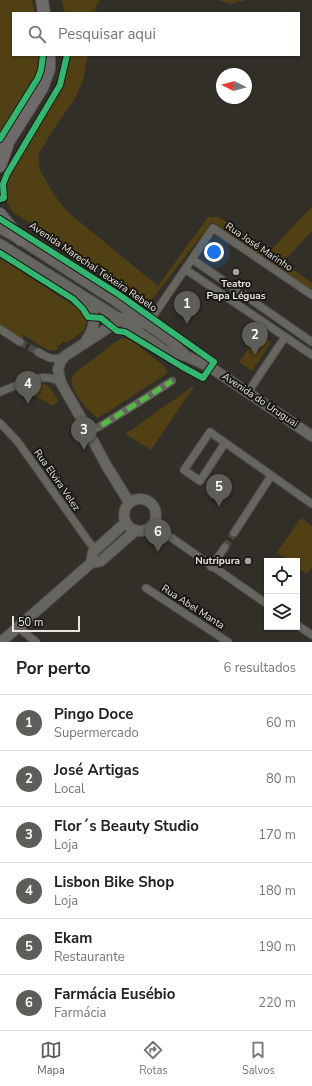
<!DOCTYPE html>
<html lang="pt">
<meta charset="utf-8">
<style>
body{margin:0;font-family:"Nunito Sans",sans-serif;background:#f6f6f6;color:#222}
.controls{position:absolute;right:12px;bottom:12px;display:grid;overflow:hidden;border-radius:0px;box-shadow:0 1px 3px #0004}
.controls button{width:36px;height:36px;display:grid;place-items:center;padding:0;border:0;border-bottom:1px solid #e0e0e0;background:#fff;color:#222;font:20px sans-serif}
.compass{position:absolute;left:216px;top:68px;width:36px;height:36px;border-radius:50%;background:#fff;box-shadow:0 1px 3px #0004;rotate:275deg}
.scale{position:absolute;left:12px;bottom:10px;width:68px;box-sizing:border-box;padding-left:4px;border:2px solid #e8e5de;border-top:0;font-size:11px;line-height:14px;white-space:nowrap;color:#e8e5de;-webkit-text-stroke:3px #1a1813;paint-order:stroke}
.you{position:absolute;left:214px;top:252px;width:14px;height:14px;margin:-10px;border:3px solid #fff;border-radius:50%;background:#1a73e8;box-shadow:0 0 0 6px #1a73e833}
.badge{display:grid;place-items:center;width:26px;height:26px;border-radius:50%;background:#5e5d5a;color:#fff;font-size:13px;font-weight:700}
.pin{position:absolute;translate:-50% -33px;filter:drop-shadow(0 1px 2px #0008)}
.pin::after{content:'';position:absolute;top:21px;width:14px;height:12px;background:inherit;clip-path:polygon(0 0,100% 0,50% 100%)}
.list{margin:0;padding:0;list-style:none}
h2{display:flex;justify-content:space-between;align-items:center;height:52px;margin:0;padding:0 16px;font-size:17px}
h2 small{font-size:13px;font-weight:400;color:#767676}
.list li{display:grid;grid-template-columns:26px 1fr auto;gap:12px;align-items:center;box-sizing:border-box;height:56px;padding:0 16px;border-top:1px solid #e0e0e0}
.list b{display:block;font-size:15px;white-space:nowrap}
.list p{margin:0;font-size:13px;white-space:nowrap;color:#767676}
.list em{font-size:13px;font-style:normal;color:#767676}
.icon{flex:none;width:22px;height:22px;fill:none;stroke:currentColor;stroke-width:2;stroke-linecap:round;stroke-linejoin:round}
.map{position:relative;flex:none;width:312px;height:642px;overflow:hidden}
.search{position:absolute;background:#fff;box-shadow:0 1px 3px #0004;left:12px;right:12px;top:12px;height:44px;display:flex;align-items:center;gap:10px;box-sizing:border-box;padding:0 14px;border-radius:0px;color:#767676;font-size:15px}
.sheet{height:388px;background:#fff}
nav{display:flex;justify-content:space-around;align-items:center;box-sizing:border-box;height:56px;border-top:1px solid #e0e0e0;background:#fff;font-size:11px;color:#767676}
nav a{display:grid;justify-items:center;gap:2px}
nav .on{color:#5e5d5a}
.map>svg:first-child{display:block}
.green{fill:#524015}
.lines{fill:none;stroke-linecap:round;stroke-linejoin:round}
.street-tunnel{stroke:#4d4a43;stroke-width:7;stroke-dasharray:7 3.5;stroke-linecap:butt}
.street-casing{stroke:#4e4c47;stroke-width:9}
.secondary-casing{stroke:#4e4c47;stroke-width:12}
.primary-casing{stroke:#4e4c47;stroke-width:14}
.street{stroke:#666560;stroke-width:7}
.secondary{stroke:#666560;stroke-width:10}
.primary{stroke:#6e6a6a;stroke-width:12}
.quiet{stroke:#58b947;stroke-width:5;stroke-dasharray:10 5;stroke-linecap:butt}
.cycleway-casing{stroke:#1a1813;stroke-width:8}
.cycleway{stroke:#33b770;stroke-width:6}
.poi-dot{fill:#a8a59e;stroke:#1a1813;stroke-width:1.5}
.labels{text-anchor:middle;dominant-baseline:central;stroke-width:4;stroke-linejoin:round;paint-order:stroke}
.street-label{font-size:10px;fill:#e8e5de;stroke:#1a1813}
.poi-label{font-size:10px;font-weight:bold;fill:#e8e5de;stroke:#1a1813}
</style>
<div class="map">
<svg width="312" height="642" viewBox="0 0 312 642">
<rect width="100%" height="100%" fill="#322f28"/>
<!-- green -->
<path class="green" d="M 0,0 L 32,0 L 35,13 L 13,13 L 13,55 L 41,55 L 39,67 L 35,79 L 6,126 L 0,133 Z
M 62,0 L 100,0 L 96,6 L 95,13 L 65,13 Z
M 218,0 L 246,0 L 230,4 Z
M 70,55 L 88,55 L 83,81 L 74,100 L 53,130 L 38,155 L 40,170 L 54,195 L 69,213 L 158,286 L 208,217 L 219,217 L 265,249 L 272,249 L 312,206 L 312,231 L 287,258 L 288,266 L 312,283 L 312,290 L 212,222 L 150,302 L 61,242 L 14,213 C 0,198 5,182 13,166 L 62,86 Z
M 0,258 L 82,311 C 95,327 78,335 66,343 L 64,341 L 57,347 L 58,349 L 53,351 L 46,349 L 24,335 L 22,339 L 0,327 Z
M 259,334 L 271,342 L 252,371 L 239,362 Z
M 125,338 L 132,341 L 164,366 L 167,371 L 165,375 L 98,418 C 89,412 69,390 72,379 C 72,377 74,375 75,373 L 118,340 Z
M 41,383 C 51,386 53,392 58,401 L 53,406 L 34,395 Z
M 195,385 L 151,450 L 125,434 Z
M 301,518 L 312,526 L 312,567 L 307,574 L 297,567 L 297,561 L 289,561 L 277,552 Z"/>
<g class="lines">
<!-- street-tunnel -->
<path class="street-tunnel" d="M 20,342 L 38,352
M 225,547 L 234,533"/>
<!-- street casing -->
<g class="street-casing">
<path id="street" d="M 192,259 L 312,342
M 185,269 L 312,355
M 147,325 L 213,228 L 312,295
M 0,329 L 20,342
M 38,352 C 48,358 54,361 65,356
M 0,392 C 17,386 44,369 61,383
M 248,392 L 285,337
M 0,423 L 18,442 L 89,542 L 96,550
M 89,433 L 136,404 L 172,381
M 225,443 L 200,481 L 184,470 L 210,432 L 312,504
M 153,525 L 267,604
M 234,533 L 271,476
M 211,567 L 225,547
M 146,588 L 228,642
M 297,625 L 312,635
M 18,627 L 36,642"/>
</g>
<!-- secondary casing -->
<g class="secondary-casing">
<path id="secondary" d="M 0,228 L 21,240 L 114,300 L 173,343 L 186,356
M 0,244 L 120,319 L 165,351 L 186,356 L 210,367 L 312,436
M 85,299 C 97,314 96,326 86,341
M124 515a16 16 0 1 1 32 0a16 16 0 1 1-32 0Z
M 129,502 L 106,465 L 81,418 L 61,383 L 58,369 L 61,361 L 65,356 L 111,326 L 120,319 L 130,317 L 145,324
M 91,563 L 93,552 L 126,522
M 1,642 L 91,563 L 101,561 L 136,530"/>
</g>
<!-- primary casing -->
<g class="primary-casing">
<path id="primary" d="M 42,0 L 44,13
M 0,152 L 8,142 L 42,88 L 49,69 L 49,55
M 0,166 L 7,146
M 0,214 L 21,240"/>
</g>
<!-- street -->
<use href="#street" class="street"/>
<!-- secondary -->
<use href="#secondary" class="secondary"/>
<!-- primary -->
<use href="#primary" class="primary"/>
<!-- quiet -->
<path class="quiet" d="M 89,433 L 136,404 L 172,381"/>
<!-- cycleway casing -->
<g class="cycleway-casing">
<path id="cycleway" d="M 0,139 L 38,78 L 41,70 L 43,55
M 0,199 L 4,198 L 3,184 L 7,174 L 60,85 L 67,55
M 0,219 L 118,294 L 214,362 L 203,378 L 181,366 L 125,332 L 117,331 L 101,318 L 88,317 L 83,309 L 73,299 L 0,253"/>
</g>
<!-- cycleway -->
<use href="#cycleway" class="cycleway"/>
</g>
<!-- markers -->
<g class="poi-dot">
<circle cx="236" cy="272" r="4"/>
<circle cx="248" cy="561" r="4"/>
</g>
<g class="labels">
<!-- street labels -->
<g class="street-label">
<text transform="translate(259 247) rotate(34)">Rua José Marinho</text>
<text transform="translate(93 267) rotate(34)">Avenida Marechal Teixeira Rebelo</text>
<text transform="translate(260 400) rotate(34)">Avenida do Uruguai</text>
<text transform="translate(57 480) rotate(55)">Rua Elvira Velez</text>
<text transform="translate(193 607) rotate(33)">Rua Abel Manta</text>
</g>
<!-- poi labels -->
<g class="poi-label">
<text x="236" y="284">Teatro<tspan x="236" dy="12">Papa Léguas</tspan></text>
<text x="240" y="561" text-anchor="end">Nutripura</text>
</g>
</g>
</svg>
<div class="controls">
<button><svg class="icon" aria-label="locate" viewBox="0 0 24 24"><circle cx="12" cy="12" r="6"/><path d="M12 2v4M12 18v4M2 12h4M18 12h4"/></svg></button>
<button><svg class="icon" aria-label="layers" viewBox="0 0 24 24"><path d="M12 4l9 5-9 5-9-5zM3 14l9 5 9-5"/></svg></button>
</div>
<svg class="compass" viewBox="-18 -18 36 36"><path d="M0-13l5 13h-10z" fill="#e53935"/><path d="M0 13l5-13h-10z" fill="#767676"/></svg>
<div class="scale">50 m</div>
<div class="you"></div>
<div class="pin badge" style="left:187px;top:324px">1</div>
<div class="pin badge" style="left:255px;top:355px">2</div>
<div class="pin badge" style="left:84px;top:450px">3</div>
<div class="pin badge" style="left:28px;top:404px">4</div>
<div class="pin badge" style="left:219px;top:507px">5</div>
<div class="pin badge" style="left:158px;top:552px">6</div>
<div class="search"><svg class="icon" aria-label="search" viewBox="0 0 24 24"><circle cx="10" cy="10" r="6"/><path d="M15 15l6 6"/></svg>Pesquisar aqui</div>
</div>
<section class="sheet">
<h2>Por perto<small>6 resultados</small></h2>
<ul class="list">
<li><span class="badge">1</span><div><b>Pingo Doce</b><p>Supermercado</p></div><em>60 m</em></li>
<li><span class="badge">2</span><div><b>José Artigas</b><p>Local</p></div><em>80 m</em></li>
<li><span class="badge">3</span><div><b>Flor´s Beauty Studio</b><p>Loja</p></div><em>170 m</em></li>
<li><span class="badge">4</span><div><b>Lisbon Bike Shop</b><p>Loja</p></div><em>180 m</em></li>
<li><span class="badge">5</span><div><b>Ekam</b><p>Restaurante</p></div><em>190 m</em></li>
<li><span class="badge">6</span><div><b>Farmácia Eusébio</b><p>Farmácia</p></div><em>220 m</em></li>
</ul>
</section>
<nav>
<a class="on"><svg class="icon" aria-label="map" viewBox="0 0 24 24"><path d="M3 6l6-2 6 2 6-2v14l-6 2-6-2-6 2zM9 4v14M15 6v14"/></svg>Mapa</a>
<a><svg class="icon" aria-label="directions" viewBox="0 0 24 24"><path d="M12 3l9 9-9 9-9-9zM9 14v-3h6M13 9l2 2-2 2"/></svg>Rotas</a>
<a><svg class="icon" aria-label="saved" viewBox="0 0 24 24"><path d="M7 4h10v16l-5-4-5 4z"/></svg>Salvos</a>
</nav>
